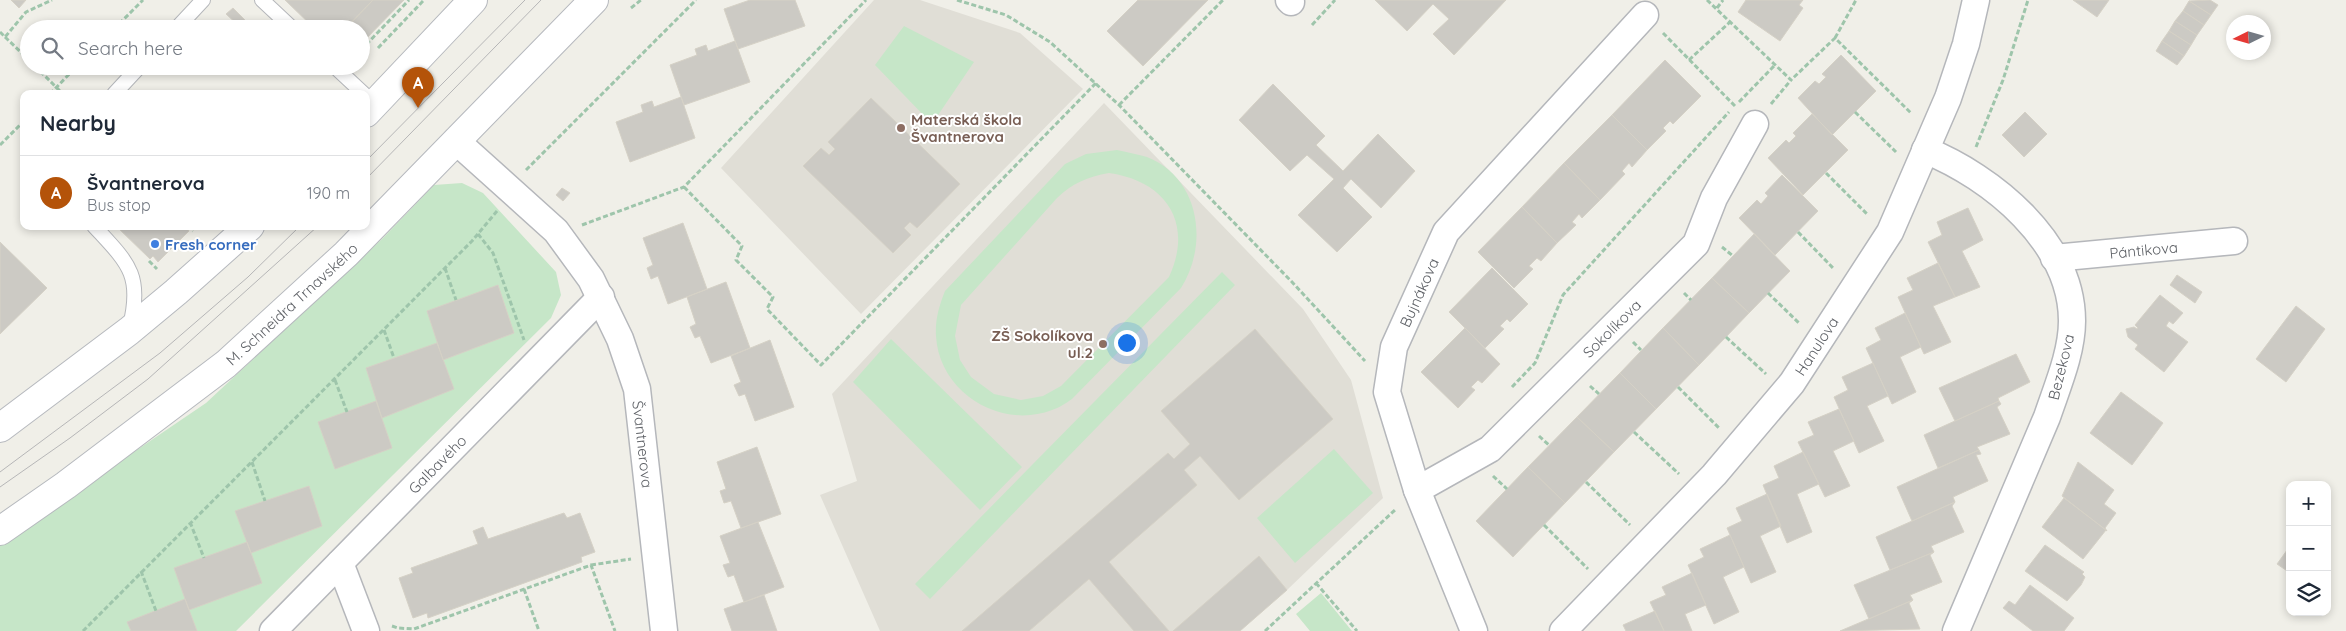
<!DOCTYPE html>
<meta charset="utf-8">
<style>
body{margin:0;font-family:Quicksand,sans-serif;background:#f2f2f3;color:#1f2937}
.controls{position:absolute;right:15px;bottom:15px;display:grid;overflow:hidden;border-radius:10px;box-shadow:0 2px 8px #0003}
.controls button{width:45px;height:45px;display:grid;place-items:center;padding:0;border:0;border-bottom:1px solid #e0e1e3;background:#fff;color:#1f2937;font:25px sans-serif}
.compass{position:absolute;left:2226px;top:15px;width:45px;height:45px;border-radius:50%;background:#fff;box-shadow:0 2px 8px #0003;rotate:265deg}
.you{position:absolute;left:1126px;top:342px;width:18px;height:18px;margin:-12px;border:4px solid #fff;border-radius:50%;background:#1a73e8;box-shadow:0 0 0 8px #1a73e833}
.badge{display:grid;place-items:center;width:32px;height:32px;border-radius:50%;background:#b45309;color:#fff;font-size:16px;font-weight:700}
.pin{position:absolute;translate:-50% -41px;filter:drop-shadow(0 1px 2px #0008)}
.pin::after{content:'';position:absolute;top:26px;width:18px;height:15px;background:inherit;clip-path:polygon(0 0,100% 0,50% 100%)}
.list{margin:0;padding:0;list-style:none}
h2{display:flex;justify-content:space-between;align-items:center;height:65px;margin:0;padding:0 20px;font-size:21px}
h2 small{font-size:16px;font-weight:400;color:#747a83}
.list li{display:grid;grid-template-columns:32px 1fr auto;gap:15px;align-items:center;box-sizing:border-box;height:75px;padding:0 20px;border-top:1px solid #e0e1e3}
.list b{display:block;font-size:19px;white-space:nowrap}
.list p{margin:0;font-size:16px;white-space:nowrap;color:#747a83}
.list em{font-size:16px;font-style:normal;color:#747a83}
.icon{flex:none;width:28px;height:28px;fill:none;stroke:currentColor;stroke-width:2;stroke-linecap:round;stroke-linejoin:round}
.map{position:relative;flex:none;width:2346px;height:631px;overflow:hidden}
.search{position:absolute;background:#fff;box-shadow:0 2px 8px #0003;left:20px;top:20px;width:350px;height:55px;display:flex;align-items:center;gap:12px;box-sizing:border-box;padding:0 18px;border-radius:28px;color:#747a83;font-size:19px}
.panel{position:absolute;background:#fff;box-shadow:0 2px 8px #0003;left:20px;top:90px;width:350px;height:140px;border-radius:10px}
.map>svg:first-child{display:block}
.education{fill:#e0ded6}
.green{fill:#c6e6c8;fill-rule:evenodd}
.building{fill:#cccac4;stroke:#d5d1c6}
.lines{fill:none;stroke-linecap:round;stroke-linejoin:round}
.service-casing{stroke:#b5b7bb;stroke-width:16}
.minor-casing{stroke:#b5b7bb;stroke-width:29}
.secondary-casing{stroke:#b6b9be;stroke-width:30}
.path{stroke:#9ec5ab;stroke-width:3;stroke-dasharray:5 2.5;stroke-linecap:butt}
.service{stroke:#fff;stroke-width:14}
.minor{stroke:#fff;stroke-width:26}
.secondary{stroke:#fff;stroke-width:28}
.tram{stroke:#b6b6b7;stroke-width:1}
.education-dot{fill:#8d6e63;stroke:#fff;stroke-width:2}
.shop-dot{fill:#3f7fe0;stroke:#fff;stroke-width:2}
.labels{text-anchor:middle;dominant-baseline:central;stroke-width:4;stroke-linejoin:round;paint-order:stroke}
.education-label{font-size:15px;font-weight:bold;fill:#785e54;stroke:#fff;text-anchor:start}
.shop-label{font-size:15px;font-weight:bold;fill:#366cbe;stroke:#fff;text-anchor:start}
.street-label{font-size:15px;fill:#5f6267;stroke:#fff}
</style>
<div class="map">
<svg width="2346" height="631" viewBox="0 0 2346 631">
<rect width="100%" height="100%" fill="#f0efe8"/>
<!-- education -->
<path class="education" d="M 874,0 L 920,0 L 1020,33 L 1083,89 L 861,314 L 721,168 Z
M 1104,103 L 1303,309 L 1351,380 L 1383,498 L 1287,590 L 1240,631 L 880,631 L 820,495 L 857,481 L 832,394 Z"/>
<!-- green -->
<path class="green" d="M 904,26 L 974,62 L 932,124 L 875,65 Z
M 1117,150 C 1126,152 1137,154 1147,157 C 1200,178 1209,244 1181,288 L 1072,399 C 1066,403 1059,408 1052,410 C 1000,430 939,392 936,336 C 935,320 939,306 945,291 L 1065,164 L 1086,154 ZM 1109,173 C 1166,181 1194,223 1169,277 L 1061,386 L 1043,396 L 1021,400 L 994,394 L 971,377 L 960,360 L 955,336 L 961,305 L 1057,198 C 1073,183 1087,177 1109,173 Z
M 462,183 L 483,193 L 556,272 L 561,295 L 551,318 L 236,631 L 0,631 L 0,543 L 206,403 L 383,238 L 434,185 Z
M 1222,272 L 1235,285 L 930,599 L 915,584 Z
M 891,339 L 1022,467 L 980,510 L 853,382 Z
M 1334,449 L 1373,493 L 1295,563 L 1257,518 Z
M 1321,593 L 1352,631 L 1310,631 L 1296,614 Z"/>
<!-- building -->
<path class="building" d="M 11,0 L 26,0 L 19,8 Z
M 285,0 L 373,0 L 345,29 L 315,29 Z
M 373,0 L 404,0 L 361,44 L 361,29 L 345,29 Z
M 750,0 L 795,0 L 805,26 L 738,49 L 724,9 Z
M 1138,0 L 1208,0 L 1143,66 L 1107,31 Z
M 1375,0 L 1506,0 L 1454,55 L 1433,34 L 1449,19 L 1433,4 L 1407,31 Z
M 1746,0 L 1803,0 L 1799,5 L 1803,8 L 1780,41 L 1738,12 Z
M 2073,0 L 2109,0 L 2097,17 Z
M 2210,0 L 2218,5 L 2211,15 L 2189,1 Z
M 2189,1 L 2211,15 L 2204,25 L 2183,11 Z
M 233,8 L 245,20 L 239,26 L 226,14 Z
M 2183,11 L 2204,25 L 2197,35 L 2175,21 Z
M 2175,21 L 2197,35 L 2191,45 L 2169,31 Z
M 2169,31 L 2191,45 L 2184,56 L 2162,41 Z
M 735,41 L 750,82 L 684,105 L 670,65 L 697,55 L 695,49 L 706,45 L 708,51 Z
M 2162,41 L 2184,56 L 2177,65 L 2156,51 Z
M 1841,55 L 1876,91 L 1832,135 L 1798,98 L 1815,81 L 1819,84 L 1826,77 L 1822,74 Z
M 1665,60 L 1701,96 L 1673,124 L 1670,121 L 1663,128 L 1666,131 L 1647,150 L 1612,115 Z
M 161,66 L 174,66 L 168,73 Z
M 1273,84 L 1325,136 L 1316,145 L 1343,171 L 1378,134 L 1415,171 L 1381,208 L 1351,179 L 1343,188 L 1372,217 L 1337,252 L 1298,215 L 1334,179 L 1307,155 L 1290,171 L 1239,120 Z
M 681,97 L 695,138 L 630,162 L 616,122 L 643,112 L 641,105 L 652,101 L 654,107 Z
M 871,98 L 960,184 L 917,228 L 910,222 L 904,228 L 911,235 L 893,253 L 803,166 L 821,148 L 829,155 L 835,149 L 828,142 Z
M 2025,112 L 2047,134 L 2024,157 L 2002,135 Z
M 1812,114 L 1848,150 L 1803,195 L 1768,158 L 1786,140 L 1789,143 L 1796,136 L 1793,133 Z
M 1612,115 L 1647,150 L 1632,167 L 1629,163 L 1622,171 L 1625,174 L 1600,200 L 1564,163 Z
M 1564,163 L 1600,200 L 1582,218 L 1579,214 L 1572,222 L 1576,225 L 1557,243 L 1522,207 Z
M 1782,175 L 1818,211 L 1775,255 L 1739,218 L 1757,200 L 1761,204 L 1768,196 L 1765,193 Z
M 562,188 L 570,193 L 563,201 L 556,195 Z
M 1522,207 L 1557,243 L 1541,261 L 1537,258 L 1529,266 L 1533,269 L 1514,288 L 1478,252 Z
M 1968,208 L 1983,240 L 1962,251 L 1980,287 L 1955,297 L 1928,242 L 1942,235 L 1937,222 Z
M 683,223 L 707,289 L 668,304 L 658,276 L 651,279 L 647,268 L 653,265 L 643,238 Z
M 116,226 L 184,226 L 189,231 L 158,262 L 153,256 L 150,259 Z
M 1754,234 L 1790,271 L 1749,313 L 1712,278 Z
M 0,242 L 47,288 L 0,334 Z
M 1938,263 L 1955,297 L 1933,306 L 1951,342 L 1924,354 L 1898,297 L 1913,290 L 1907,278 Z
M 1492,268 L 1528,304 L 1510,322 L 1507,319 L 1500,326 L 1504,329 L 1485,348 L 1449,312 Z
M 2177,275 L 2202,292 L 2195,303 L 2170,285 Z
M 1712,278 L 1749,313 L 1699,365 L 1663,328 Z
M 726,282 L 750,348 L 711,363 L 700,336 L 695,338 L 690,327 L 696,324 L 687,297 Z
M 498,285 L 514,333 L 443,360 L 427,311 Z
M 2160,295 L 2183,313 L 2173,324 L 2169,321 L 2166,326 L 2188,342 L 2164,372 L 2135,349 L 2138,345 L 2128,337 L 2126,329 L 2134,327 L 2137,329 L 2138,328 L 2135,325 Z
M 2296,306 L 2325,329 L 2286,382 L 2256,359 Z
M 1905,313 L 1921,347 L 1900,357 L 1916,392 L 1892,404 L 1866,348 L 1881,340 L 1875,328 Z
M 1465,328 L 1500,364 L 1482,383 L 1478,380 L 1471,387 L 1475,390 L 1458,408 L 1421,372 Z
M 1663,328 L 1699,365 L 1656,409 L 1620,373 Z
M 1255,329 L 1333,419 L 1239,500 L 1200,456 L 1184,470 L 1197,485 L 1109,562 L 1169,631 L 1134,631 L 1089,579 L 1029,631 L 962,631 L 1168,453 L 1174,459 L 1190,444 L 1161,411 Z
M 770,340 L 794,407 L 755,421 L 745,394 L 739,396 L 734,385 L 741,382 L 731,356 Z
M 437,343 L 454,389 L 382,418 L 366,368 Z
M 2016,354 L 2030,382 L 1998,398 L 1999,401 L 1955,421 L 1939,388 Z
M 1873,363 L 1888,396 L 1867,406 L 1884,441 L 1859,453 L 1834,397 L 1848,390 L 1842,377 Z
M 1620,373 L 1656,409 L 1614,452 L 1577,417 Z
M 2121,392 L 2163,423 L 2132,465 L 2090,433 Z
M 376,401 L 392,448 L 335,469 L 318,422 Z
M 1999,401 L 2001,404 L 1997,407 L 2010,434 L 1977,447 L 1979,450 L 1938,468 L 1924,435 Z
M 1839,409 L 1854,441 L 1833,451 L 1850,486 L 1825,497 L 1798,442 L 1814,435 L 1808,422 Z
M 1577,417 L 1614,452 L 1565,503 L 1528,467 Z
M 757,447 L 781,514 L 741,528 L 731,501 L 724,503 L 720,491 L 726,489 L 717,462 Z
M 1979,450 L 1981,454 L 1976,455 L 1988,481 L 1953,497 L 1955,502 L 1912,521 L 1897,487 Z
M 1803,452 L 1819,484 L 1797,494 L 1812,532 L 1787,543 L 1763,485 L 1779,478 L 1774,466 Z
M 2078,462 L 2114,490 L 2104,504 L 2116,513 L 2105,528 L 2107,531 L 2062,496 Z
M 1528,467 L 1565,503 L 1513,557 L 1476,521 Z
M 309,486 L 322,526 L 251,553 L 235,511 Z
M 1767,494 L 1781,526 L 1760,536 L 1776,572 L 1751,583 L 1727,528 L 1742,521 L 1736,508 Z
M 2064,498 L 2106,530 L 2083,559 L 2042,527 Z
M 1955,502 L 1952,506 L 1964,532 L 1931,546 L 1934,552 L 1890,570 L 1876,537 Z
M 564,513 L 567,518 L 580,513 L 595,552 L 581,557 L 582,562 L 428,618 L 427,613 L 413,618 L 399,578 L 413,573 L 411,568 L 478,544 L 473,531 L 483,527 L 488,539 Z
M 758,522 L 784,587 L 744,602 L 734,575 L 728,577 L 723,565 L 730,563 L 720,536 Z
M 1730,535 L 1744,567 L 1723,577 L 1739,612 L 1714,624 L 1688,565 L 1704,557 L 1700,549 Z
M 247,542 L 262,583 L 189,610 L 174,568 Z
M 2045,545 L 2084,572 L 2082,574 L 2085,577 L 2081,585 L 2067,601 L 2025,571 Z
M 2290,546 L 2290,573 L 2277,564 Z
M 1934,552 L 1930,555 L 1942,582 L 1910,595 L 1913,600 L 1869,619 L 1854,585 Z
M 1259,556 L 1287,590 L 1240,631 L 1173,631 Z
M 1692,573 L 1706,605 L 1685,614 L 1692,631 L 1664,631 L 1650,602 L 1666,595 L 1662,587 Z
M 2030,585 L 2074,618 L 2064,631 L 2033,631 L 2003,608 L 2009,601 L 2015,605 Z
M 764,595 L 777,631 L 732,631 L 724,609 Z
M 185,599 L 197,631 L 131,631 L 127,622 Z
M 1913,600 L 1909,603 L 1920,629 L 1840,631 Z
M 1655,611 L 1664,631 L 1626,631 L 1623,625 Z"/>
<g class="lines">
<!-- service casing -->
<g class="service-casing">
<path id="service" d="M 262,0 L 293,29
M 176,29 L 203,0
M 334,66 L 364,94
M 114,94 L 140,66
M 94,226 C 127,262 143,274 130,326"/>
</g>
<!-- minor casing -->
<g class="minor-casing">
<g id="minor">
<path d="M 1289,0 L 1291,2"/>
<path id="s1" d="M 456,141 L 556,231 L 591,279 L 620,339 L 637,389 L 664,631"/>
<path d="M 1925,150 C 1992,177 2072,242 2072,321 C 2072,353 2057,387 2047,417 L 1956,631"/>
<path id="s2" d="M 2054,258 L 2234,241"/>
<path id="s3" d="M 1417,490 L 1490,449 L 1696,244 L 1714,198 L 1755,124"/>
<path d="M 340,563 L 366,631"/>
<path id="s4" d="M 273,631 L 601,297"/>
<path id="s5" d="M 1474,631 L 1417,490 L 1387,392 L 1394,347 L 1446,232 L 1645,15"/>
<path id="s6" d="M 1563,631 L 1714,475 L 1792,383 L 1890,232 L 1948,98 L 1966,44 L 1976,0"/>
</g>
</g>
<!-- secondary casing -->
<g class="secondary-casing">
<g id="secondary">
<path d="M 366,113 L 473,0"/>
<path d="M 0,428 L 129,331 L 176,292 L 250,226"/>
<path id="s7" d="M 0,531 L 66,485 L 226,364 L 346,254 L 594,0"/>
</g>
</g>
<!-- path -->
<path class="path" d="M 957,0 L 1006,15 L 1050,42 L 1119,105 L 1292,282 L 1365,361
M 1707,0 L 1791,80 L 1835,38 L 1912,114
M 631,8 L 641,0
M 1717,8 L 1723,0
M 1312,25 L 1335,0
M 114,29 L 143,0
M 0,32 L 5,37 L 26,12 L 52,0
M 1663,33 L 1735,106
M 5,37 L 29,60
M 1835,38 L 1856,0
M 378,48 L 424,0
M 361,50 L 409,0
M 1689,60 L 1731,21
M 35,66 L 63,94
M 50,94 L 77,66
M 1739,102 L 1775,65
M 1771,104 L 1791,80
M 1119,105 L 1223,0
M 1855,112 L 1896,152
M 0,145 L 24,121
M 1976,147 L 2003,80 L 2028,0
M 526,170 L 696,0
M 1826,173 L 1868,215
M 684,187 L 742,246 L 736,260 L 773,297 L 767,309 L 821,365 L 1096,83
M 582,225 L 684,187 L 866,0
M 187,226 L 193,231
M 1798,232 L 1834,269
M 478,234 L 493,253 L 524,340
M 1722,247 L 1733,256
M 149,261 L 157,269
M 445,268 L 456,300
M 1684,293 L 1691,300
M 1768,293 L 1800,324
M 384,330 L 394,358
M 1726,337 L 1766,374
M 1633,342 L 1641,350
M 335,380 L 347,412
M 1590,386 L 1599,394
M 1512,387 L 1535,363 L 1563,295 L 1729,112
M 1678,387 L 1720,429
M 1634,432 L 1679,474
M 1539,436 L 1550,446
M 252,462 L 265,501
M 1493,476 L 1507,489
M 1586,482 L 1630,525
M 190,522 L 204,558
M 1544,525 L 1588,569
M 591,565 L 631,559
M 141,571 L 156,611
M 1316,583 L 1357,631
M 524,589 L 539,631
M 392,626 L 398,628 L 414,629 L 591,565 L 615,631
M 83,631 L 472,241 L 497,211
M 1265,631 L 1396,509"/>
<!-- service -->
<use href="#service" class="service"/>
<!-- minor -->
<use href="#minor" class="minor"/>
<!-- secondary -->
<use href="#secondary" class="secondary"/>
<!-- tram -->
<path class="tram" d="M 366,161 L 525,0
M 366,179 L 541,0
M 0,472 L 160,353 L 248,277 L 300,226
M 0,487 L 70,438 L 148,379 L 318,226"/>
</g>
<!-- markers -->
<g class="education-dot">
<circle cx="901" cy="128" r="5"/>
<circle cx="1103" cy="344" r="5"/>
</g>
<circle class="shop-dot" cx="155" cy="244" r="5"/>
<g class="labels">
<!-- education labels -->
<g class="education-label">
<text x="911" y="119">Materská škola<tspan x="911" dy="17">Švantnerova</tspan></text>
<text x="1093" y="335" text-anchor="end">ZŠ Sokolíkova<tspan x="1093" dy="17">ul.2</tspan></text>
</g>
<!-- shop labels -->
<g class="shop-label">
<text x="165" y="244">Fresh corner</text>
</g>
<!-- street labels -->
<g class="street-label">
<text stroke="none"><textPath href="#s2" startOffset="90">Pántikova</textPath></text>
<text stroke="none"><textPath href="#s5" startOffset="360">Bujnákova</textPath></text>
<text stroke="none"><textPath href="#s7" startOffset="370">M. Schneidra Trnavského</textPath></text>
<text stroke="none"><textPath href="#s3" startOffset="255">Sokolíkova</textPath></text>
<text stroke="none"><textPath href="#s6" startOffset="382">Hanulova</textPath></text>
<text transform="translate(2061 367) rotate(-76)">Bezekova</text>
<text stroke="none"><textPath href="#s1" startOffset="369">Švantnerova</textPath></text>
<text stroke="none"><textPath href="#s4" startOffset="234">Galbavého</textPath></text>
</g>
</g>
</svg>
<div class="controls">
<button>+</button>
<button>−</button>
<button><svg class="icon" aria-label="layers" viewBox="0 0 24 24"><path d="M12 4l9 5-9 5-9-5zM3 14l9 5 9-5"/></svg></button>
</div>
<svg class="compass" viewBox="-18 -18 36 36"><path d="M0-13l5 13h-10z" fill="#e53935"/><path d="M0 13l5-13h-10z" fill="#747a83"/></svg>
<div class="you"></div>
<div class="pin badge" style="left:418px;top:108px">A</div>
<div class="search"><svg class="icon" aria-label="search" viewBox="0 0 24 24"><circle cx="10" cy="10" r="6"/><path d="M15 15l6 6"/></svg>Search here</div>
<section class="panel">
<h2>Nearby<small></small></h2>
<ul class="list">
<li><span class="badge">A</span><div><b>Švantnerova</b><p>Bus stop</p></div><em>190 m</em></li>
</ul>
</section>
</div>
